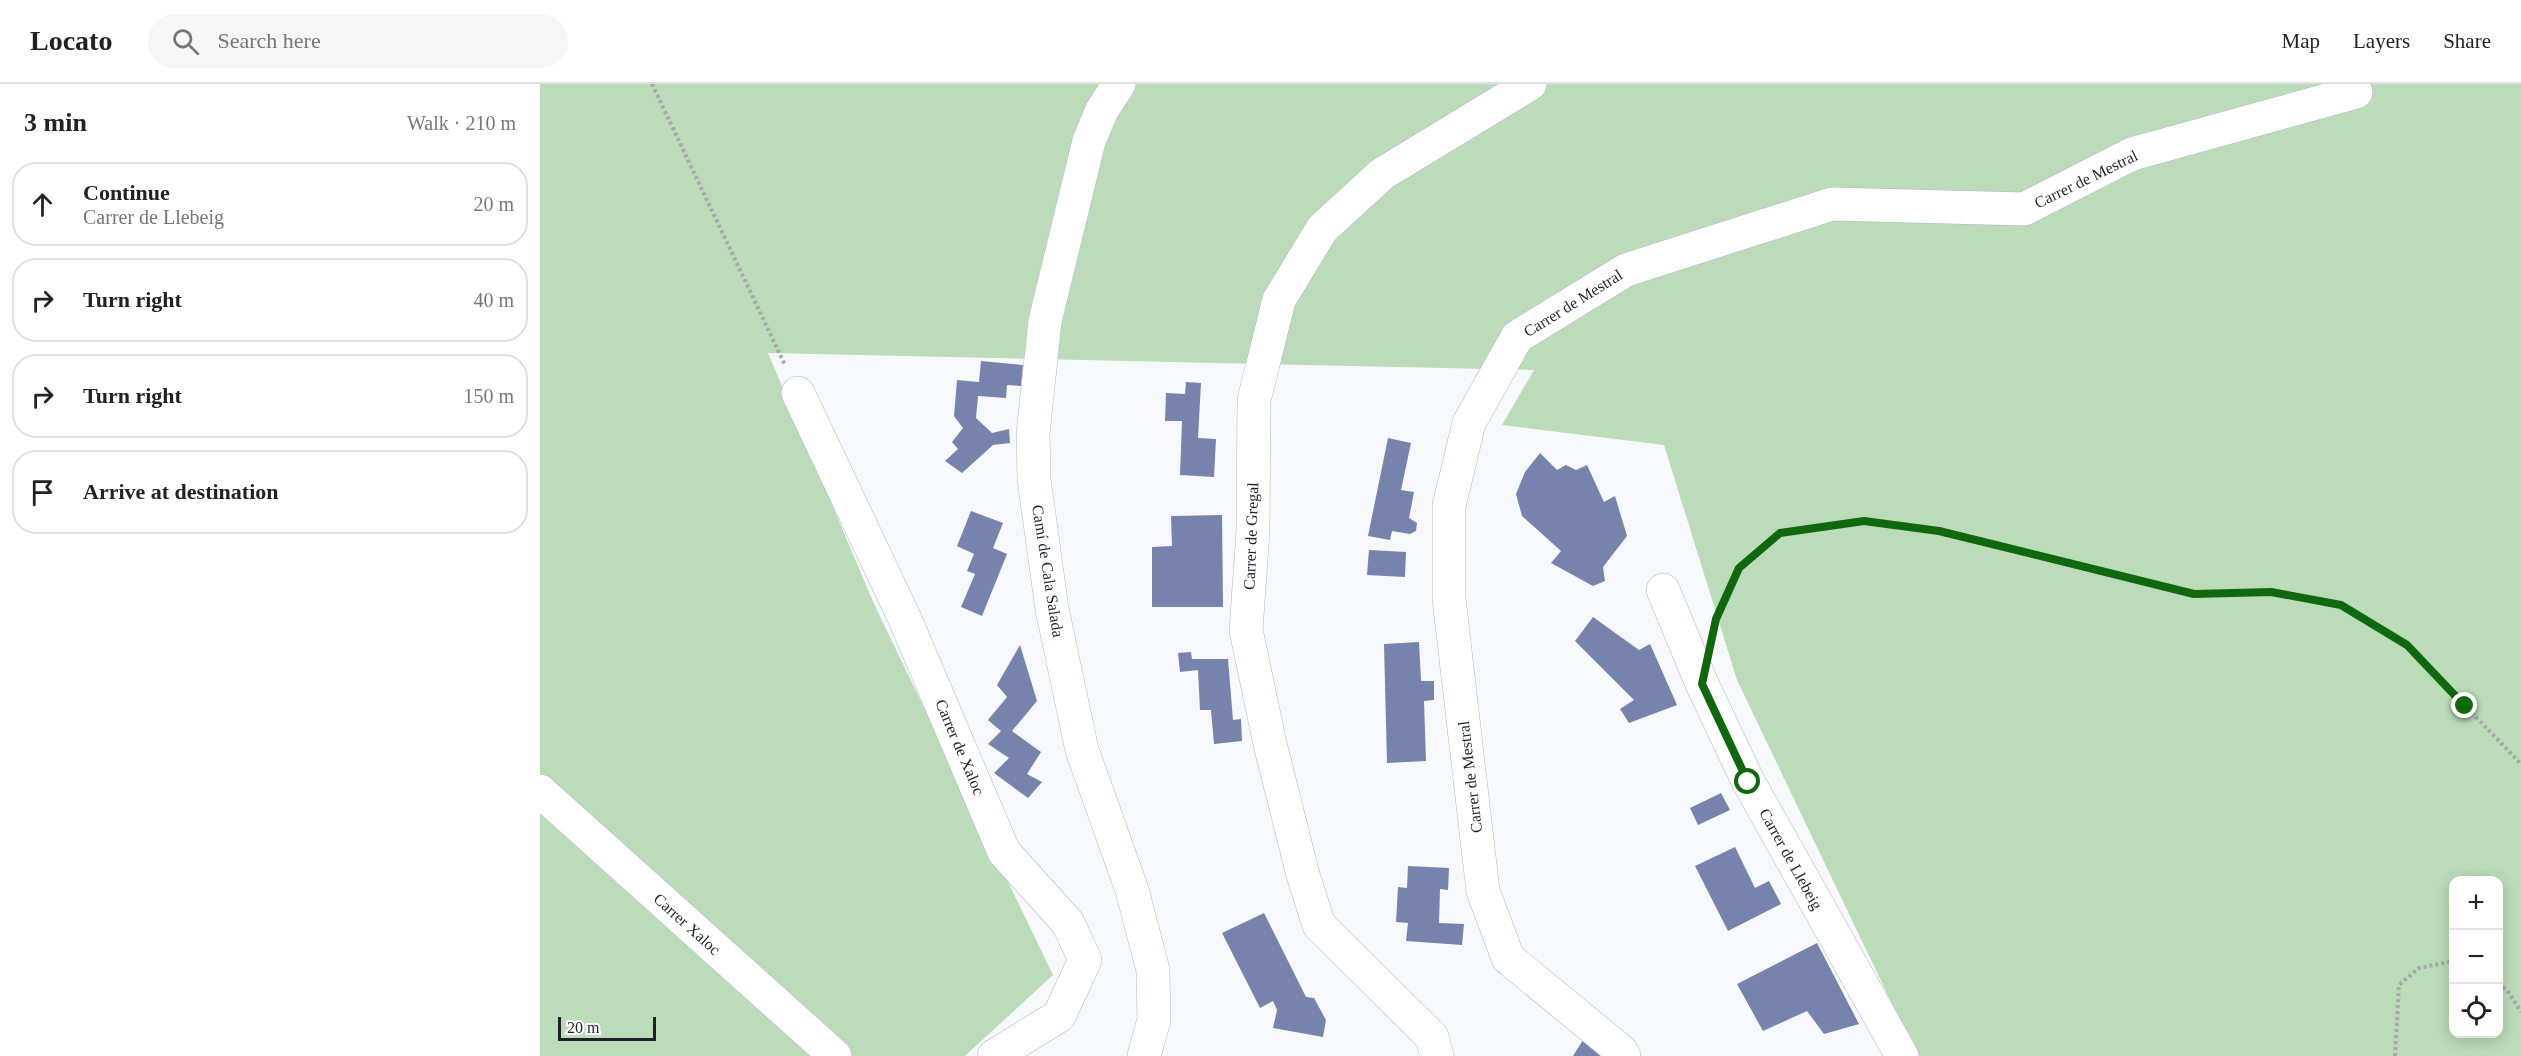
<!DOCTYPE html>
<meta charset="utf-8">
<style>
body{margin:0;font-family:Georgia,serif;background:#f6f6f6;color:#222}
.controls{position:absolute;right:18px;bottom:18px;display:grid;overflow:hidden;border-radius:12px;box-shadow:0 3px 15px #0003}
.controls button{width:54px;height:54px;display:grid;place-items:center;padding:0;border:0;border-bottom:2px solid #e0e0e0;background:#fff;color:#222;font:30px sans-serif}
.scale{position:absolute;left:18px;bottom:15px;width:98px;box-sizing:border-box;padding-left:6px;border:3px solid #1d2026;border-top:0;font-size:16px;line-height:21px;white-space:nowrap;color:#1d2026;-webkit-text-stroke:4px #fff;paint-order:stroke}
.stop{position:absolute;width:18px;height:18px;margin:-14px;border:4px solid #0f680e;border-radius:50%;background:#fff}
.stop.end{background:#0f680e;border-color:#fff;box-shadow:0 2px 6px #0008}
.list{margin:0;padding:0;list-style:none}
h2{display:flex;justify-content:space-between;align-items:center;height:78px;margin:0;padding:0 24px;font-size:26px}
h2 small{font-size:20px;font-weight:400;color:#767676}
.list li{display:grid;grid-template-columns:39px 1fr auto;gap:18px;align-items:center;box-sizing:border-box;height:84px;margin:0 12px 12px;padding:0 12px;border:2px solid #e0e0e0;border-radius:24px}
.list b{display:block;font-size:22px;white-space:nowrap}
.list p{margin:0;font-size:20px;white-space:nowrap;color:#767676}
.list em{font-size:20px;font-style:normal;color:#767676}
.icon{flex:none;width:33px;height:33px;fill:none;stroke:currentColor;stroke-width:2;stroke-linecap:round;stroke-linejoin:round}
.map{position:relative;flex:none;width:1981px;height:972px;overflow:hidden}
header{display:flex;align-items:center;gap:36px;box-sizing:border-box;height:84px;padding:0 30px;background:#fff;border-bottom:2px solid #e0e0e0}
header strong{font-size:28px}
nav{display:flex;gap:33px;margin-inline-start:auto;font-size:21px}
.search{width:420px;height:54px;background:#f6f6f6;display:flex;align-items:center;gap:15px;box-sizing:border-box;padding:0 21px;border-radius:33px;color:#767676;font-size:22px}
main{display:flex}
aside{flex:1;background:#fff}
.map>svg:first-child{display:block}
.green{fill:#bcdcb9;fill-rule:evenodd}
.building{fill:#7683ad}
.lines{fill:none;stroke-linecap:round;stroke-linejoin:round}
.street-casing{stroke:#b0b6c8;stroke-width:34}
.path{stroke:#a5a7ac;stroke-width:4;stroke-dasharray:3 3;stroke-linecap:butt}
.street{stroke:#fff;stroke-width:33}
.route{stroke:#0f680e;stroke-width:8}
.labels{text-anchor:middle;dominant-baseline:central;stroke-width:6;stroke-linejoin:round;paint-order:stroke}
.street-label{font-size:16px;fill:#1d2026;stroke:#fff}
</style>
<header>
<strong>Locato</strong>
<div class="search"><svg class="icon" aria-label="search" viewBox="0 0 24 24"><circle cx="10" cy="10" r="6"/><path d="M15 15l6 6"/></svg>Search here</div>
<nav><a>Map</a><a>Layers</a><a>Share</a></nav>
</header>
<main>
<aside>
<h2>3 min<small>Walk · 210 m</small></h2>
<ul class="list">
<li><svg class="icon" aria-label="ahead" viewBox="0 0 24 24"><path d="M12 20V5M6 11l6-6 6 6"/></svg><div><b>Continue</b><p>Carrer de Llebeig</p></div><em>20 m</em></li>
<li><svg class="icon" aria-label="right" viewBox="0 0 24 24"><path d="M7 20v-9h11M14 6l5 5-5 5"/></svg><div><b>Turn right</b></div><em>40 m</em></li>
<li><svg class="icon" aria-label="right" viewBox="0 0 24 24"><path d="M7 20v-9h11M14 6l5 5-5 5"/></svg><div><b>Turn right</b></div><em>150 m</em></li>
<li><svg class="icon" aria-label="arrive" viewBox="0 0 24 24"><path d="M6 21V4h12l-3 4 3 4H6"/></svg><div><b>Arrive at destination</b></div></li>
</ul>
</aside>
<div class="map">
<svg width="1981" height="972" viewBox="0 0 1981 972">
<rect width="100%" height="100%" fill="#f7f8fc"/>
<!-- green -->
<path class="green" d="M 0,0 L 1981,0 L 1981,972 L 1377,972 L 1197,596 L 1124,361 L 962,341 L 994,286 L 228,269 L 334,520 L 513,891 L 425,972 L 0,972 ZM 1914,796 L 1958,796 L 1958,950 L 1914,950 Z"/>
<!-- building -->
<path class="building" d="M 441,277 L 483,281 L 481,302 L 467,301 L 466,314 L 438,312 L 436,334 L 452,349 L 469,345 L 470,359 L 453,361 L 422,389 L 405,377 L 418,365 L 412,358 L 423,344 L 414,332 L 417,296 L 439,298 Z
M 646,298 L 661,299 L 658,354 L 676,355 L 674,393 L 640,391 L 642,337 L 625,337 L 626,309 L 645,310 Z
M 848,354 L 871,359 L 861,406 L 874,408 L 869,434 L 877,439 L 876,447 L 870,450 L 852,447 L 850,456 L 828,452 Z
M 1000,369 L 1017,386 L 1026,381 L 1036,386 L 1047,381 L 1064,418 L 1075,412 L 1087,452 L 1063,483 L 1065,497 L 1053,502 L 1011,479 L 1021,467 L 982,432 L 976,410 L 985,388 Z
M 431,427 L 463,439 L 453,464 L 467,470 L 442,532 L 421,523 L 435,490 L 427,487 L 434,470 L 417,462 Z
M 682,431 L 683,523 L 612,523 L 612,463 L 632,462 L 631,432 Z
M 829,466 L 866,468 L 865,493 L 827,491 Z
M 1053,533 L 1099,566 L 1110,560 L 1137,621 L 1089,639 L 1080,625 L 1094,616 L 1035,557 Z
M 879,558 L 881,597 L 894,597 L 894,616 L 884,617 L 886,677 L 847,679 L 844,560 Z
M 480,561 L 497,617 L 472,647 L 501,668 L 487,690 L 502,698 L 488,714 L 454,689 L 469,674 L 448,660 L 461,647 L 448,636 L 467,613 L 457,601 Z
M 651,568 L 652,575 L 688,575 L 693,636 L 701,635 L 702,657 L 674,660 L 671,626 L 660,626 L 658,586 L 640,588 L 638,569 Z
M 1181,709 L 1190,726 L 1158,741 L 1150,724 Z
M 1195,763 L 1215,804 L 1229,797 L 1241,820 L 1188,847 L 1155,782 Z
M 868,782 L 909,784 L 908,806 L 900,805 L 899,839 L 924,840 L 922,861 L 866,857 L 868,839 L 856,838 L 858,803 L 867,804 Z
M 724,829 L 766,913 L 774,914 L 786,936 L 783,953 L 733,944 L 737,926 L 733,917 L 720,924 L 682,849 Z
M 1277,859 L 1319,940 L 1284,950 L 1267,927 L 1223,947 L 1197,900 Z
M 1045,953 L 1065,966 L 1060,972 L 1033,972 Z"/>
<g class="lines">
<!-- street casing -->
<g class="street-casing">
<path id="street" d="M 579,0 L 562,26 L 549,57 L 505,237 L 493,349 L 494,395 L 512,525 L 542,666 L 592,806 L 613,886 L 614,936 L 604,972
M 258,309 L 364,533 L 464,768 L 528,839 L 545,876 L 519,932 L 454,972
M 1123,506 L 1162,600 L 1208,697 L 1362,972
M 0,707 L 295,972
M 897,972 L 892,953 L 779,841 L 763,791 L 730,660 L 706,546 L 713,447 L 714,316 L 739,216 L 782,145 L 842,90 L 990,0
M 1084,972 L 1081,967 L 968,874 L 943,807 L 909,515 L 909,422 L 929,339 L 977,253 L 1086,186 L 1292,120 L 1484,125 L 1592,70 L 1816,8"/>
</g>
<!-- path -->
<path class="path" d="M 112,0 L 245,281
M 1175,541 L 1199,484 L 1240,449 L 1324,437 L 1399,447 L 1654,510 L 1731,508 L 1801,521 L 1867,561 L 1981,680
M 1958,900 L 1967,906 L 1981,928
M 1855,972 L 1859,901 L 1879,884 L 1914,877"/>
<!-- street -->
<use href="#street" class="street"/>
</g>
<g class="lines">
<!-- route -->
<path class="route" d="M 1208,698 L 1162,600 L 1176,535 L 1199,484 L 1240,449 L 1324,437 L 1399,447 L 1654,510 L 1731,508 L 1801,521 L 1867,561 L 1925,622"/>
</g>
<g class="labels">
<!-- street labels -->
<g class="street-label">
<text transform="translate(1546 95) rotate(-26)">Carrer de Mestral</text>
<text transform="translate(1033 219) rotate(-32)">Carrer de Mestral</text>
<text transform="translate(711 452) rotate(-88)">Carrer de Gregal</text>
<text transform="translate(508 487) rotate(81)">Camí de Cala Salada</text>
<text transform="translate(420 663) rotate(67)">Carrer de Xaloc</text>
<text transform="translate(930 693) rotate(-97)">Carrer de Mestral</text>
<text transform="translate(1251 775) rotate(61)">Carrer de Llebeig</text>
<text transform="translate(147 840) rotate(42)">Carrer Xaloc</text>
</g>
</g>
</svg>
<div class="controls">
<button>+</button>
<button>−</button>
<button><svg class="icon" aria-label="locate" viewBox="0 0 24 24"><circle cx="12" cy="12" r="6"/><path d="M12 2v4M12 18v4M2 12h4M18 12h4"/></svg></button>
</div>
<div class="scale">20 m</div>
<div class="stop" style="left:1208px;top:698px"></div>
<div class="stop end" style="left:1925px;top:622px"></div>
</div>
</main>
